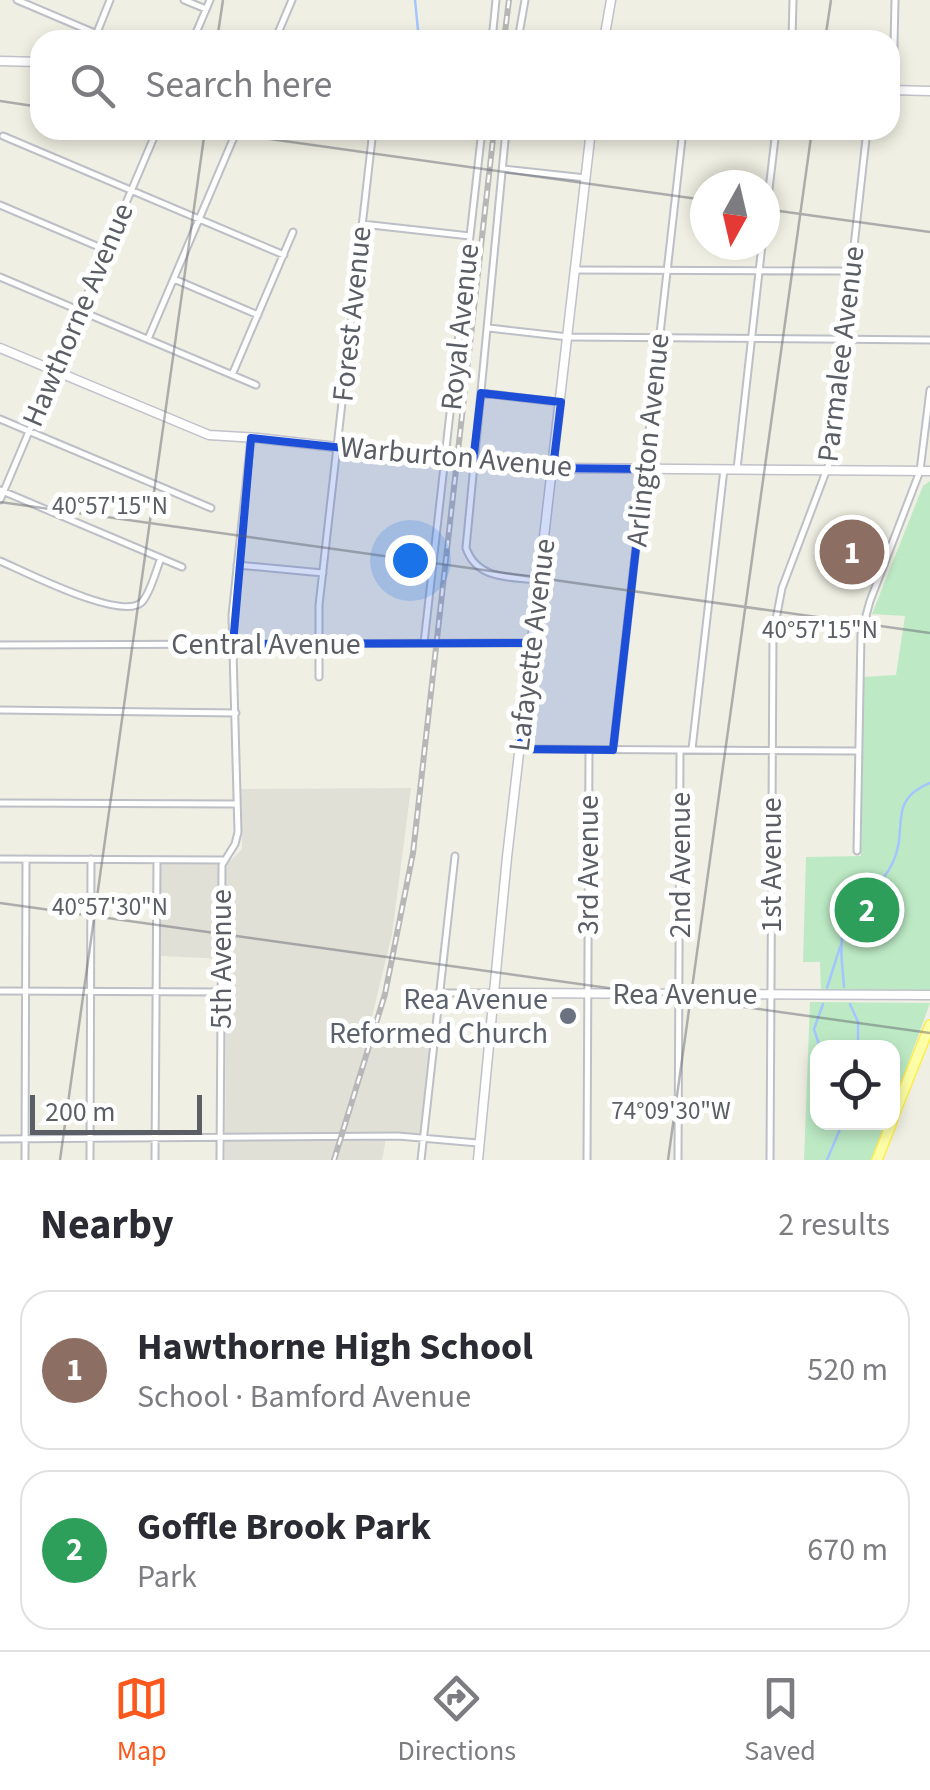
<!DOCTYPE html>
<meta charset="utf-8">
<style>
body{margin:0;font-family:"Source Sans 3",sans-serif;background:#f7f7f7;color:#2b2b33}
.controls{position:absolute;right:30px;bottom:30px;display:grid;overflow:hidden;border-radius:20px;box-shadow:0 5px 15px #0003}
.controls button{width:90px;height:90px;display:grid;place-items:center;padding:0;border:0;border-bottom:2px solid #e1e1e2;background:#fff;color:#2b2b33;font:50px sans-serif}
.compass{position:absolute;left:690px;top:170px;width:90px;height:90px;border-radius:50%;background:#fff;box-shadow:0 5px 15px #0003;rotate:188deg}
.scale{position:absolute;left:30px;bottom:25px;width:172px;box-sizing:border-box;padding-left:10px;border:5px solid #5b5e65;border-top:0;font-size:28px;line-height:35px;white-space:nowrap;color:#5b5e65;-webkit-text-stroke:8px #fff;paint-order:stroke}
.you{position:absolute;left:410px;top:560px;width:35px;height:35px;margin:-25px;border:8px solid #fff;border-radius:50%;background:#1a73e8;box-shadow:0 0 0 15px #1a73e833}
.badge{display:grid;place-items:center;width:65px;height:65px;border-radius:50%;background:#fb581d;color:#fff;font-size:32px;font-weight:700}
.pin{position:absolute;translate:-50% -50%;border:5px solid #fff;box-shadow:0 2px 10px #0006}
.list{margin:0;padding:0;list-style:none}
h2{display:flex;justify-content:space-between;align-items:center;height:130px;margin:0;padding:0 40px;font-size:42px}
h2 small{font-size:32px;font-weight:400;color:#7c7c81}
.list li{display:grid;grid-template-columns:65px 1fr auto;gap:30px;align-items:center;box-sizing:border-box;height:160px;margin:0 20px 20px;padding:0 20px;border:2px solid #e1e1e2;border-radius:30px}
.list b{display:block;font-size:38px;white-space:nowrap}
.list p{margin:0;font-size:32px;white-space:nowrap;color:#7c7c81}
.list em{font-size:32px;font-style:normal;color:#7c7c81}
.icon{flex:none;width:55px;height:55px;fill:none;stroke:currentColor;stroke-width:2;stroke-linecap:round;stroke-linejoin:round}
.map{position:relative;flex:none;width:930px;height:1160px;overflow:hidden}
.search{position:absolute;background:#fff;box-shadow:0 5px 15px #0003;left:30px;right:30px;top:30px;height:110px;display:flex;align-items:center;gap:25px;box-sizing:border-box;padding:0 35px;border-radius:30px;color:#7c7c81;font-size:38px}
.sheet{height:490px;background:#fff}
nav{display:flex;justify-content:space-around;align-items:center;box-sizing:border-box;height:140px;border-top:2px solid #e1e1e2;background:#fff;font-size:28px;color:#7c7c81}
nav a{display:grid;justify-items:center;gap:5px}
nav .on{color:#fb581d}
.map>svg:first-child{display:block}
.industrial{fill:#e0e0d7}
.green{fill:#bdeac5}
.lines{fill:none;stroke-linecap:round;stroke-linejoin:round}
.stream{stroke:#a3c6ff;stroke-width:2.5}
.street-casing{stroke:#bdbfc6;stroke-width:9}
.secondary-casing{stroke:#c0c1ca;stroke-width:11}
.primary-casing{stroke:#ffee4c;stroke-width:12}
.street{stroke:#fff;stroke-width:5}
.secondary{stroke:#fff;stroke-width:8}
.primary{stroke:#fdffa8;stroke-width:9}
.rail-casing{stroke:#b7b7b8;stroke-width:6}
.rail{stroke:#fff;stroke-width:2.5;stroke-dasharray:8;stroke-linecap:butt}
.marked{fill:#1d4ed8;fill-opacity:0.2;stroke:#1d4ed8;stroke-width:8;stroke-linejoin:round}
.ticks{fill:none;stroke:#5b5e65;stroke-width:2.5;stroke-opacity:0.45}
.worship-dot{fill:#6b7280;stroke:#fff;stroke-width:4}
.labels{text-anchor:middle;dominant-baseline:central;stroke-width:10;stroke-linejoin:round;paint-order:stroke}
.street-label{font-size:30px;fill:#5b5e65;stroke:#fff}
.worship-label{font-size:30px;fill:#5b616d;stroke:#fff;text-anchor:end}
.ticks-label{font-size:25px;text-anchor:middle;fill:#5b5e65;stroke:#fff;stroke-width:10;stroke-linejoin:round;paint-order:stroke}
</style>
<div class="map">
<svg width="930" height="1160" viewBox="0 0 930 1160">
<rect width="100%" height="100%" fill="#efefe3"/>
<!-- industrial -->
<path class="industrial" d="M 411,788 L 392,934 L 368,1033 L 432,1041 L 421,1133 L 387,1133 L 382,1160 L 225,1160 L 226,959 L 161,956 L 161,864 L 227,864 L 242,849 L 241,789 Z"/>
<!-- green -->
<path class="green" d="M 930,481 L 930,991 L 821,991 L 820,962 L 803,962 L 806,857 L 861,856 L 863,677 L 896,675 L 905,616 L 872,614 L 923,486 Z
M 810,1002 L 930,1003 L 893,1105 L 892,1048 L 818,1048 L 818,1122 L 886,1123 L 871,1160 L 804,1160 Z"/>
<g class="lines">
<!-- stream -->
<path class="stream" d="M 415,0 L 419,40
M 844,987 C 843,969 839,948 843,931 C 851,902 881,890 893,862 C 909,828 886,801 930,783
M 827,988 L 840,947
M 850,1004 L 858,1022 L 858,1048
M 820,1048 L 814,1029 L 823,1004
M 836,1048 L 847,1044 L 857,1047
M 827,1160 L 843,1122"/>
<!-- street casing -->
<g class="street-casing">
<path id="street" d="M 17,0 L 97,34
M 184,0 L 206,9
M 94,40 L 110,0
M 193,40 L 210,0
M 275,40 L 292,0
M 492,40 L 496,0
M 518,40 L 525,0
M 792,40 L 793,0
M 40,71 L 37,78 L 40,82
M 893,90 L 895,0
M 506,130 L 466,548 C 477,580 510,577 539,580
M 3,136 L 284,255
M 504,169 L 586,178
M 0,205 L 106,250
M 765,223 L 776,130
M 362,224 L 470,236
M 576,270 L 851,271
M 0,277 L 256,385
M 174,279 L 258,315
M 489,328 L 568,337 L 930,340
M 148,339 L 237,130
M 232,375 L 293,232
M 481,393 L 558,402
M 0,419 L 211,508
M 737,469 L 762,245
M 0,490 L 182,567
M 0,500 L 157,130
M 0,561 C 24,571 122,622 142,602 C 151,592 156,570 161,558
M 237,565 L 323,573
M 424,643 L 482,130
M 0,645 L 533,643
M 319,677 L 319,605 L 373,130
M 0,710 L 236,713
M 521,749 L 858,751
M 692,749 L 724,469
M 613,750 L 683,130
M 0,803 L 237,804
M 857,851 L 861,634 L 870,601 L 920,471 L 930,390
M 0,859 L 223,860
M 0,991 L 221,992
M 442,993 L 494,993
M 0,1139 L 398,1136 L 478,1143
M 25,1160 L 26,859
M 90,1160 L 91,859
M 155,1160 L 157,860
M 220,1160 L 222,865 L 235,844 L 238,832 L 232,615 L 251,438
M 421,1160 L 455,856
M 587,1160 L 589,750
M 678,1160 L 680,750
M 770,1160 L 773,635 L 782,588 L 830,461 L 867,130"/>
</g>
<!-- secondary casing -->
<g class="secondary-casing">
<path id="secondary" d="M 604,40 L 611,0
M 0,61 L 40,62
M 890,90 L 930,91
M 0,348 L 209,435 L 258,438 L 546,471 L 563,468 L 930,471
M 494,993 L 930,995
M 478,1160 L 507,857 L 591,130"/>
</g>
<!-- primary casing -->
<g class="primary-casing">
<path id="primary" d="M 892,1120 L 930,1025
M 877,1160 L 892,1122"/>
</g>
<!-- street -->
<use href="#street" class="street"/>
<!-- secondary -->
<use href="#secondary" class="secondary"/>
<!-- primary -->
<use href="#primary" class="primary"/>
<!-- rail casing -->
<g class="rail-casing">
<path id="rail" d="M 504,40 L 509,0
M 334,1160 L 385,994 L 413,853 L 494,130"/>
</g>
<!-- rail -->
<use href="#rail" class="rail"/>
</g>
<!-- marked area -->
<path class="marked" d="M 481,393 L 561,402 L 553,468 L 645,469 L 613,750 L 520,749 L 533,643 L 233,644 L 251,438 L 473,462 Z"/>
<!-- ticks -->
<path class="ticks" d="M 217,40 L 223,0M 825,40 L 831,0M 0,101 L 40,107M 205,130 L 705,200M 765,209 L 930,232M 0,502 L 930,633M 0,903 L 930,1033M 60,1160 L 205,130M 668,1160 L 812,130"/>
<!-- markers -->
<circle class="worship-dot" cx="568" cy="1016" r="10"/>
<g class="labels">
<!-- street labels -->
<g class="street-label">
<text transform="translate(352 314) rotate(-84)">Forest Avenue</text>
<text transform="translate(78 315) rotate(-67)">Hawthorne Avenue</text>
<text transform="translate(460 327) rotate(-84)">Royal Avenue</text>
<text transform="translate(841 354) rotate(-83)">Parmalee Avenue</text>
<text transform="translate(648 440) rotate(-84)">Arlington Avenue</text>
<text transform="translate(456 457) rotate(5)">Warburton Avenue</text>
<text x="266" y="644">Central Avenue</text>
<text transform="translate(532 645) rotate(-83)">Lafayette Avenue</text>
<text transform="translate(588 865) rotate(-90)">3rd Avenue</text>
<text transform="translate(680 865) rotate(-90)">2nd Avenue</text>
<text transform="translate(771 865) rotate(-90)">1st Avenue</text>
<text transform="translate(221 959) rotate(-90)">5th Avenue</text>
<text x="685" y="994">Rea Avenue</text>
</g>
<!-- worship labels -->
<g class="worship-label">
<text x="548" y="999">Rea Avenue<tspan x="548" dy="34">Reformed Church</tspan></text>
</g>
</g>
<g class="ticks-label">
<text x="110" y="514">40°57'15"N</text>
<text x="820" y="638">40°57'15"N</text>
<text x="110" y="915">40°57'30"N</text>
<text x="671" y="1119">74°09'30"W</text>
</g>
</svg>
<div class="controls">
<button><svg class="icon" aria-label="locate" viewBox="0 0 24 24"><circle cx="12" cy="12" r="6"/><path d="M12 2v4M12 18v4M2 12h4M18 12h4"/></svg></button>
</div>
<svg class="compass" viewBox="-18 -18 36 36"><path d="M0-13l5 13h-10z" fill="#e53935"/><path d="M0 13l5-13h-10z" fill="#7c7c81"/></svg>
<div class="scale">200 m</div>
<div class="you"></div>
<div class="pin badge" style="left:852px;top:552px;background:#8d6e63">1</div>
<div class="pin badge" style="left:867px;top:910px;background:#2e9e5b">2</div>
<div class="search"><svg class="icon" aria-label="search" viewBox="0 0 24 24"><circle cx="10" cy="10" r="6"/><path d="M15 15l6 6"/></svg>Search here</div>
</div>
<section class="sheet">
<h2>Nearby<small>2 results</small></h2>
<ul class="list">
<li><span class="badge" style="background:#8d6e63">1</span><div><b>Hawthorne High School</b><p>School · Bamford Avenue</p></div><em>520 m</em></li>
<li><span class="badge" style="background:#2e9e5b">2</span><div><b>Goffle Brook Park</b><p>Park</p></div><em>670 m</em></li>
</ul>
</section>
<nav>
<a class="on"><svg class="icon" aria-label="map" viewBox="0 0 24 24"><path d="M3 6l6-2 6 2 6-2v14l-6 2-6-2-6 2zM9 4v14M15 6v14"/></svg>Map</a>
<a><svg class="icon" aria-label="directions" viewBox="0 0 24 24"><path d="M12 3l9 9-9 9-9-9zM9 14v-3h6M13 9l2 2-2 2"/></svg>Directions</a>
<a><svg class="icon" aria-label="saved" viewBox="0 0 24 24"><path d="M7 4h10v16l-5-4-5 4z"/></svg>Saved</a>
</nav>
